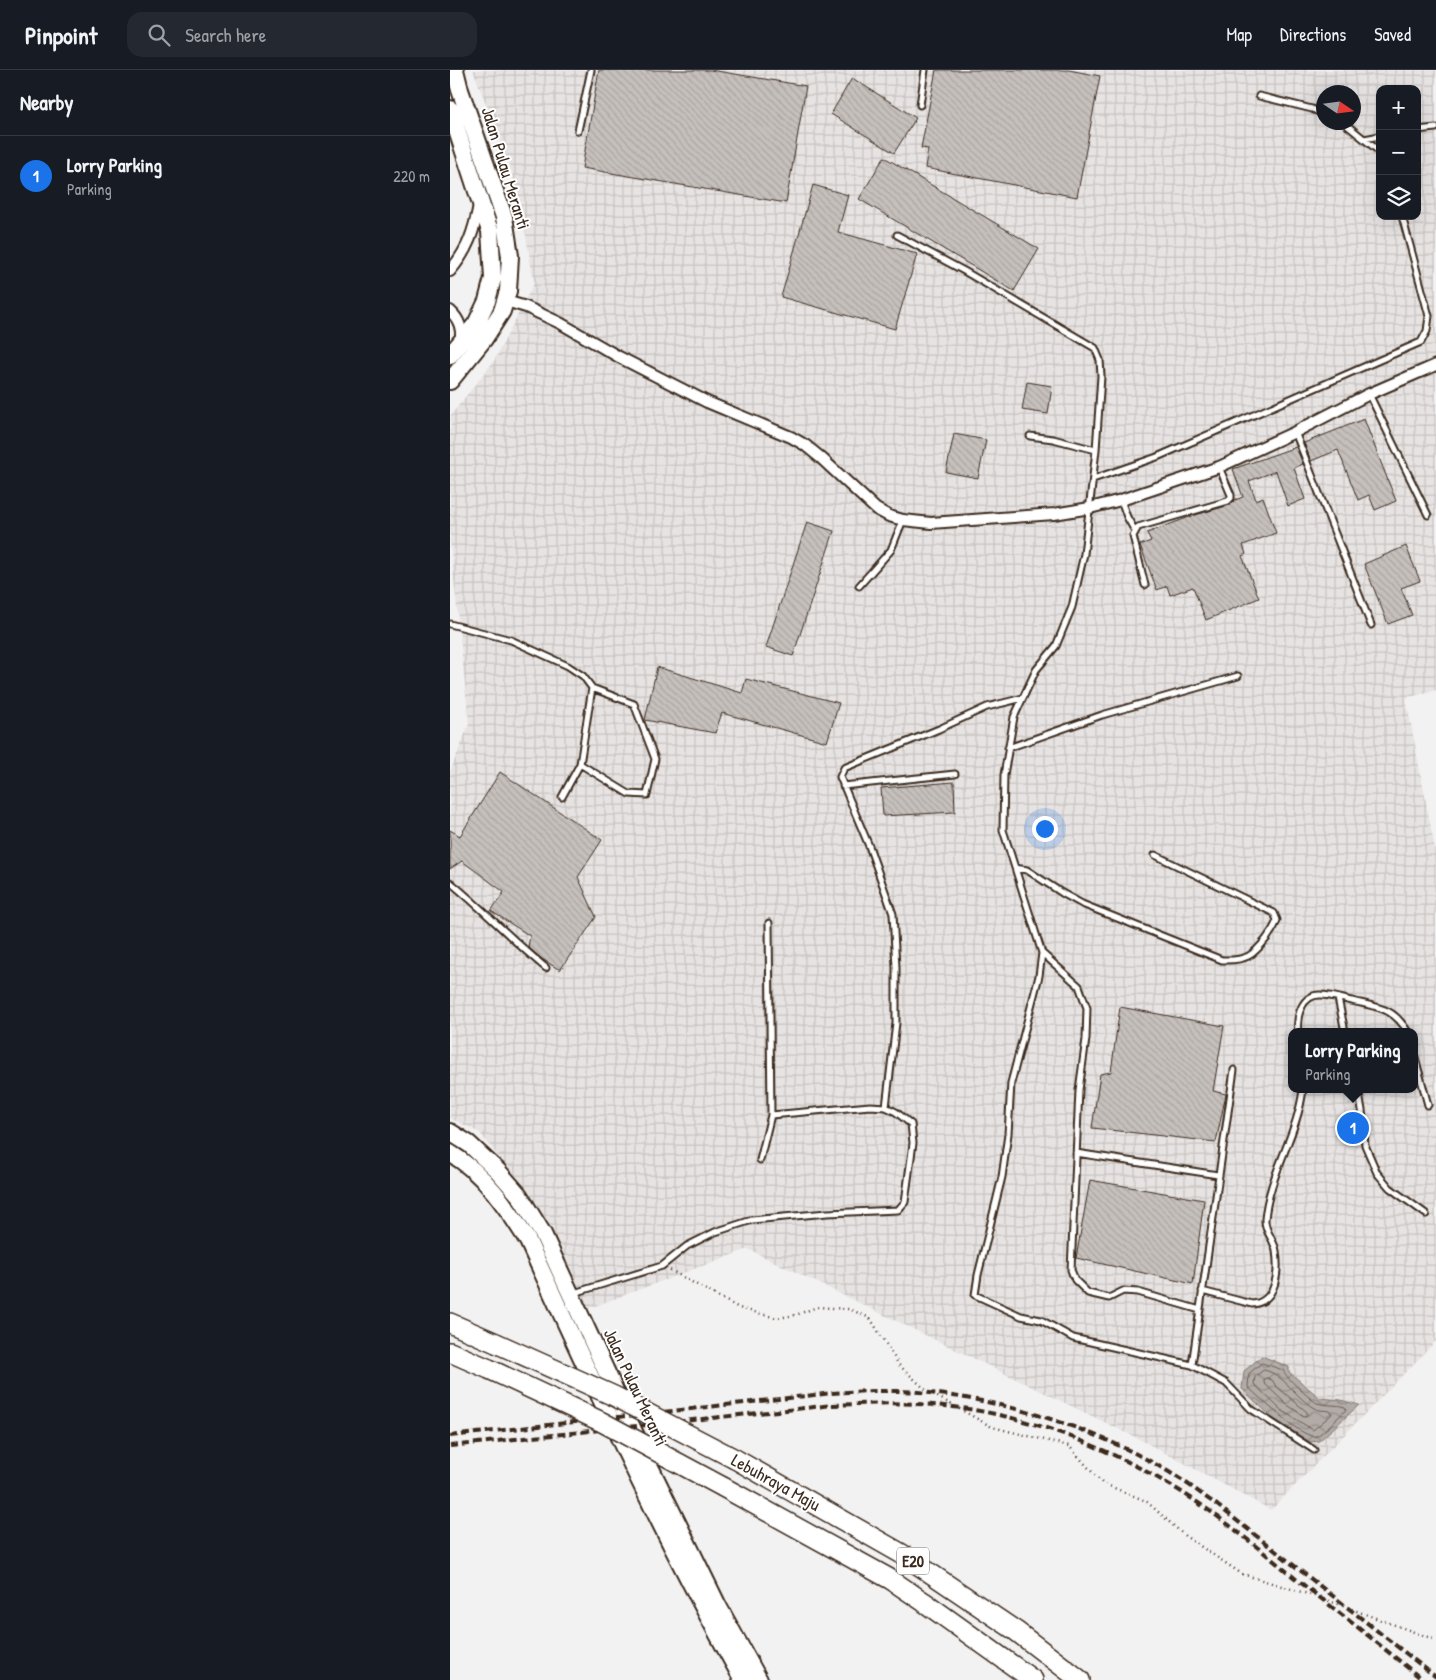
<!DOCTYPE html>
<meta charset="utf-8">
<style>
body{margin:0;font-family:"Patrick Hand",sans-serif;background:#242831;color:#f1f3f6}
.controls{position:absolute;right:15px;top:15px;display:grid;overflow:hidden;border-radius:10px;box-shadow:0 5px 20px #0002}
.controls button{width:45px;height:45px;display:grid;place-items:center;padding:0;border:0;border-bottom:1px solid #363941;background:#171b24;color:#f1f3f6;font:25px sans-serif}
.compass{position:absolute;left:866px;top:15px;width:45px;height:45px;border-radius:50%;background:#171b24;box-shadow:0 5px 20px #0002;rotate:103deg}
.you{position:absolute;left:594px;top:758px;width:18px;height:18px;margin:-12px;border:4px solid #fff;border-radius:50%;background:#1a73e8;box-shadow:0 0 0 8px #1a73e833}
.badge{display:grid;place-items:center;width:32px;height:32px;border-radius:50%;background:#1a73e8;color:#fff;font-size:16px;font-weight:700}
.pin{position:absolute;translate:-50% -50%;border:2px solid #fff;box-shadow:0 1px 5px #0006}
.popup{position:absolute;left:838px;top:958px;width:130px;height:65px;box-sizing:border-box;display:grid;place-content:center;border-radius:10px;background:#171b24;filter:drop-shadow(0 1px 4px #0005);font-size:16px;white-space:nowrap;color:#9ea1a6}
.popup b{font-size:19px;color:#f1f3f6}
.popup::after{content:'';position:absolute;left:50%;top:100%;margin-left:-10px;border:10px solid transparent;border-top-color:#171b24}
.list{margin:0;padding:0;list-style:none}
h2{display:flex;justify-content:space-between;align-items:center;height:65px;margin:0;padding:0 20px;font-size:21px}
h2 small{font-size:16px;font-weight:400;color:#9ea1a6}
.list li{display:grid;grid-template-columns:32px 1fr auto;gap:15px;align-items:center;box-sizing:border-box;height:80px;padding:0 20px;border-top:1px solid #363941}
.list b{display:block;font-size:19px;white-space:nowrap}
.list p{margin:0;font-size:16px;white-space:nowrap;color:#9ea1a6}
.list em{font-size:16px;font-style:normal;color:#9ea1a6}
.icon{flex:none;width:28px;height:28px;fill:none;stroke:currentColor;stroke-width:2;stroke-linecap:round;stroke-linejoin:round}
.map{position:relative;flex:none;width:986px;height:1610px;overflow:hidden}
header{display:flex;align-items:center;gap:30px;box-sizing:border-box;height:70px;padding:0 25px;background:#171b24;border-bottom:1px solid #363941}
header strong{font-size:24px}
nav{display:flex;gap:28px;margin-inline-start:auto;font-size:18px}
.search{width:350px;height:45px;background:#242831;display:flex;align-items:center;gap:12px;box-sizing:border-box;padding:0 18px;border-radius:15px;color:#9ea1a6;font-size:19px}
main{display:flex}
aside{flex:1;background:#171b24}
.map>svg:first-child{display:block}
.industrial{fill:url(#industrial-grid);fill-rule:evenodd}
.water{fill:url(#water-waves);stroke:#827770}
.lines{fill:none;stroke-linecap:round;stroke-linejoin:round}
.shore{stroke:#6b5e55;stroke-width:1}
.building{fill:url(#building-back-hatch);stroke:#3b2a1e}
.service-casing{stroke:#3b2a1e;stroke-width:9}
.minor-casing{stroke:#3b2a1e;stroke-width:14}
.primary-casing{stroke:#3b2a1e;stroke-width:20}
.motorway-casing{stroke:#3b2a1e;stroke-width:22}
.path{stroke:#3b2a1e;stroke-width:2.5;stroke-dasharray:1 4;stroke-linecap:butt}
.service{stroke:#fff;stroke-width:5}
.minor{stroke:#fff;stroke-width:10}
.primary{stroke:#fff;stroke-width:16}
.motorway{stroke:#fff;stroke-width:19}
.rail{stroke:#3b2a1e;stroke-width:4;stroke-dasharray:8 4;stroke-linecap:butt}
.motorway-bridge-casing{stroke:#3b2a1e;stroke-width:22;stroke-linecap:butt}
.motorway-bridge{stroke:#fff;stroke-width:19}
.labels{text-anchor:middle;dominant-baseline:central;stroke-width:4;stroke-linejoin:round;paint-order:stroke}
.shield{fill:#fff;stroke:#766a62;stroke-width:1}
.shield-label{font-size:16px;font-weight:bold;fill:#3b2a1e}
.street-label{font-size:18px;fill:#3b2a1e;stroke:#fff}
</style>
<header>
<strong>Pinpoint</strong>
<div class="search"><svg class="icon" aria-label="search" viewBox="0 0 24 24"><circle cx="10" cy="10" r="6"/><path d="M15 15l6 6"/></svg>Search here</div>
<nav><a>Map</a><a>Directions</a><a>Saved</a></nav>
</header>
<main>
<aside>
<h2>Nearby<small></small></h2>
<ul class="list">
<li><span class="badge">1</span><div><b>Lorry Parking</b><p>Parking</p></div><em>220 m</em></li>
</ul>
</aside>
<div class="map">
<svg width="986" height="1610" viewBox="0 0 986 1610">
<defs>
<pattern id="industrial-grid" width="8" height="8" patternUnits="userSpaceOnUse" patternTransform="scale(1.25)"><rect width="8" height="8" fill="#e6e3e2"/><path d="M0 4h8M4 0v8" fill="none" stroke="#c6c3c1"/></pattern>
<pattern id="water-waves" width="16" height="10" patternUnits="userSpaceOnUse" patternTransform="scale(1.25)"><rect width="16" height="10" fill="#b2aba7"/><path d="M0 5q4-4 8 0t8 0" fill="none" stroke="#928b87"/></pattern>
<pattern id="building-back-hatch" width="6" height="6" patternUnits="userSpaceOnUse" patternTransform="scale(1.25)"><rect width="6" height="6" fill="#c6c0bd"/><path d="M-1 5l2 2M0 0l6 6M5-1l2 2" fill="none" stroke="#aba5a2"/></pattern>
</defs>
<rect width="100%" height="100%" fill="#f3f2f2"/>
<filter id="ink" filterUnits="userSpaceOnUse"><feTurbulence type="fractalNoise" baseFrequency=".02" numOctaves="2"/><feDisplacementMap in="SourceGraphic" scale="10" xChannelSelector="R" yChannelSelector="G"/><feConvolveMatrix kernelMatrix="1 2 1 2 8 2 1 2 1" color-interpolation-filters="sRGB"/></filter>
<g filter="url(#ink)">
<!-- industrial -->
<path class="industrial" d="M 23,0 L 986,0 L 986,620 L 956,628 L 986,784 L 986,1271 L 821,1440 L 689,1369 L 298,1179 L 137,1239 L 84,1133 L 30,1063 L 0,1048 L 0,702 L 19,654 L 0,471 L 0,363 L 1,345 L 44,291 L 84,213 L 70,131 L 58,91 ZM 930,19 L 967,19 L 967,146 L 930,146 ZM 874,22 L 904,22 L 904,52 L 874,52 ZM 842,962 L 964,962 L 964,1019 L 842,1019 Z"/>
<!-- water -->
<path class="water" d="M 812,1286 L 839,1297 L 839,1302 L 870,1328 L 891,1330 L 909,1335 L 869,1371 L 860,1372 L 824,1349 L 792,1319 L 794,1301 Z"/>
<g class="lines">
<!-- shore -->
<path class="shore" d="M 812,1293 L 833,1300 C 835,1307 860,1329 867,1333 C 876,1336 887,1334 895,1337 L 896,1340 C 890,1345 873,1363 867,1366 C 854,1371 808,1326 798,1317 L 799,1304 Z
M 814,1300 C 834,1304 846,1328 864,1338 C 869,1341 875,1340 880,1341 L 882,1344 L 863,1360 L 831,1340 L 804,1314 L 805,1307 Z
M 817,1308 L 822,1310 L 826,1316 L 857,1342 L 857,1345 L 854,1346 L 836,1334 L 814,1313 L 814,1310 Z"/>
</g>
<!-- building -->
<path class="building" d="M 149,0 L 261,0 L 356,16 L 336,133 L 132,98 Z
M 486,0 L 619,0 L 650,6 L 627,127 L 475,98 L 478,79 L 471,78 Z
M 402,8 L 466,48 L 444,83 L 381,44 Z
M 434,87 L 589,179 L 564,221 L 409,129 Z
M 363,115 L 398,125 L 388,162 L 467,184 L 445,259 L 331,227 Z
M 577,312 L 602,316 L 598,344 L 572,340 Z
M 914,349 L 946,431 L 925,440 L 919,425 L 908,430 L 888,380 L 861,391 L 854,373 Z
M 504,364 L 536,370 L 528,408 L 496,402 Z
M 846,377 L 853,394 L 844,398 L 855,429 L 838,436 L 826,401 L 799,411 L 806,430 L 813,427 L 826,463 L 793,475 L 796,484 L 792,486 L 809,528 L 756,550 L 743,517 L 720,525 L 717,516 L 707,520 L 690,475 L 701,471 L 697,463 L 742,446 L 780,435 L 785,430 L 793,427 L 783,399 Z
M 357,452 L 384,461 L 343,586 L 316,577 Z
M 956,476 L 970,511 L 951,518 L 962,545 L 938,554 L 914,494 Z
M 207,597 L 292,623 L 296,609 L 389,633 L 377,672 L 272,643 L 265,663 L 195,650 Z
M 50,702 L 152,770 L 128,807 L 146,847 L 110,900 L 92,889 L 78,877 L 80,866 L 41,841 L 54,822 L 12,791 L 0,799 L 0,760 L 10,766 Z
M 504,712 L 505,742 L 433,746 L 431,718 Z
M 670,937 L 774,956 L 763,1021 L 776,1024 L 766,1072 L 642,1058 L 650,1004 L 661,1002 Z
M 640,1110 L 754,1130 L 743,1214 L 626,1188 Z"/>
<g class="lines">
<!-- service casing -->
<g class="service-casing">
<path id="service" d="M 809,26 L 862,39 L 874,44
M 470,35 L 475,0
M 893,52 L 930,82
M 967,60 L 986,58
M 128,61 L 141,0
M 914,69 L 930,66
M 447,165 L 514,201 L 645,278 L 650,290 L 651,306 L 646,380 L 634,484 L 622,537 L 606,576 L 586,600 L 564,647 L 554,705 L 553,760 L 592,883 L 589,906 L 561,1013 L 558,1064 L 552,1107 L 528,1205 L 525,1225 L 571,1246 L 591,1250 L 623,1268 L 742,1295
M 919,324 L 978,445
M 845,362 L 921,555
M 580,366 L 603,369 L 646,380
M 643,409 L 707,387 L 971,272 L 977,261 L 979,246 L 952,146
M 671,430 L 677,447 L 685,461
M 695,515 L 683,466 L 688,457 L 778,431 L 781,428 L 781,425 L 769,397
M 409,516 L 441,480 L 453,450
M 0,554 L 61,570 L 118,596 L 133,606 L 142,618 L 130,694 L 112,727
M 558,678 L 652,645 L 788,606
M 130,694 L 179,724 L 197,725 L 205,689 L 184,634 L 142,618
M 393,716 L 505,704
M 565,798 L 577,800 L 612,823 L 632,834 L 772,890 C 796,891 803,886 817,868 C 821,862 825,857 827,850 L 824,843 L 705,785
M 0,812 C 33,839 63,871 96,898
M 592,883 L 629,916 L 637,938 L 636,969 L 629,1020 L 621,1200 L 625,1210 L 638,1223 L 659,1228 L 673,1221 L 688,1222 L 750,1240
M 888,928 L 895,962
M 848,962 C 846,946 852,924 871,925 C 881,925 892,929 902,931 C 914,934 929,936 939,942 C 948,947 953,954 958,962
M 964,984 L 978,1035
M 784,1000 L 742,1295 L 776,1313 L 801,1339 L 864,1380
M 908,1019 L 912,1040 L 915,1075 L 927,1103 L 940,1118 L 976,1144
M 321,1045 L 420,1036 L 436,1037
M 626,1083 L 768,1105
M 310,1090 L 321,1045 L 319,853
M 752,1221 L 802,1234 C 827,1232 829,1201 826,1181 C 824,1169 814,1161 815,1149 C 819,1104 848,1064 853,1019
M 124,1223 L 212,1196 L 237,1176 L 265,1162 L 302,1150 L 377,1143 L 448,1140 L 455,1132 L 463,1073 L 461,1054 L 446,1042 L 436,1037 L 446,953 L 446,897 L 443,844 L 419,776 L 390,707 L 394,698 L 489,659 L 537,637 L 573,628"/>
</g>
<!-- minor casing -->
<g class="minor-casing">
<path id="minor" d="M 0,201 C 18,180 24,161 29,135
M 56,231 L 76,237 L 110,253 L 169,287 L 257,332 L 341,367 L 355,375 L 371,388 L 426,439 L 439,446 L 453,450 L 481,453 L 604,444 L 640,438 L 671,430 L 769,397 L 845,362 L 919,324 L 986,295
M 0,241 C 10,250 12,259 11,272"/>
</g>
<!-- primary casing -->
<g class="primary-casing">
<path id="primary" d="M 0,39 L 40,161 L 43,208 L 37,231 L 26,254 L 0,285
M 0,311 L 34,269 L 52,241 L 58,221 L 60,186 L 54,147 L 10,20 L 5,0
M 0,1062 L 19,1074 L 48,1101 L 69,1125 L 93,1164 L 202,1401 L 268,1536 L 309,1610
M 0,1083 C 35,1104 57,1137 78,1171 C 146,1319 213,1468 293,1610"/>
</g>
<!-- motorway casing -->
<g class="motorway-casing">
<path id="motorway" d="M 0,1253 L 46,1273
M 0,1282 L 39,1299
M 285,1389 L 452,1484 L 566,1561 L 630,1610
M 273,1417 L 440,1509 L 474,1532 L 583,1610"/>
</g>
<!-- path -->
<path class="path" d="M 220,1200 L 289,1238 L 327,1248 L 346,1245 L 367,1237 L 399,1239 L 420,1248 L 449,1295 L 477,1321 L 542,1357 L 619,1376 L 652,1413 L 696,1431 L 735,1466 L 792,1504 L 871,1528 L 986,1570"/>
<!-- service -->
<use href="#service" class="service"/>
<!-- minor -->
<use href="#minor" class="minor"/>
<!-- primary -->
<use href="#primary" class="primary"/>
<!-- motorway -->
<use href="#motorway" class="motorway"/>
<!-- rail -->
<path class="rail" d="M 0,1366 L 382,1323 C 411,1321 440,1320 469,1322 C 556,1329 658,1362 730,1409 C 743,1417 755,1427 767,1435 L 986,1607
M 0,1376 L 383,1335 C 423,1333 463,1332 503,1337 C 581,1346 659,1378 725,1418 C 768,1444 807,1477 846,1509 C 889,1542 931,1576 973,1610"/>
<!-- motorway-bridge casing -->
<g class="motorway-bridge-casing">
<path id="motorway-bridge" d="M 46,1273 L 164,1326 L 285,1389
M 39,1299 L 152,1352 L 273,1417"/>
</g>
<!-- motorway-bridge -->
<use href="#motorway-bridge" class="motorway-bridge"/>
</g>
</g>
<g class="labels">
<!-- shield labels -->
<rect class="shield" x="447" y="1477.5" width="32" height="27" rx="4"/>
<g class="shield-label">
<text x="463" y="1491">E20</text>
</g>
<!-- street labels -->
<g class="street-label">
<text transform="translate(56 98) rotate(73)">Jalan Pulau Meranti</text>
<text transform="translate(186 1317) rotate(65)">Jalan Pulau Meranti</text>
<text transform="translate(326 1412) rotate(29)">Lebuhraya Maju</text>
</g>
</g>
</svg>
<div class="controls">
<button>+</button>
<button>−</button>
<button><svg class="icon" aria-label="layers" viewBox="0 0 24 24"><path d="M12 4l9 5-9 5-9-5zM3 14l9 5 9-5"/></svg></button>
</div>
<svg class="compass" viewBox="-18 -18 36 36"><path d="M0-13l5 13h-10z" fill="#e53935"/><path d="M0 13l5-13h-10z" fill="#9ea1a6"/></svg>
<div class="you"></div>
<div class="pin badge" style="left:903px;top:1058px">1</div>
<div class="popup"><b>Lorry Parking</b>Parking</div>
</div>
</main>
